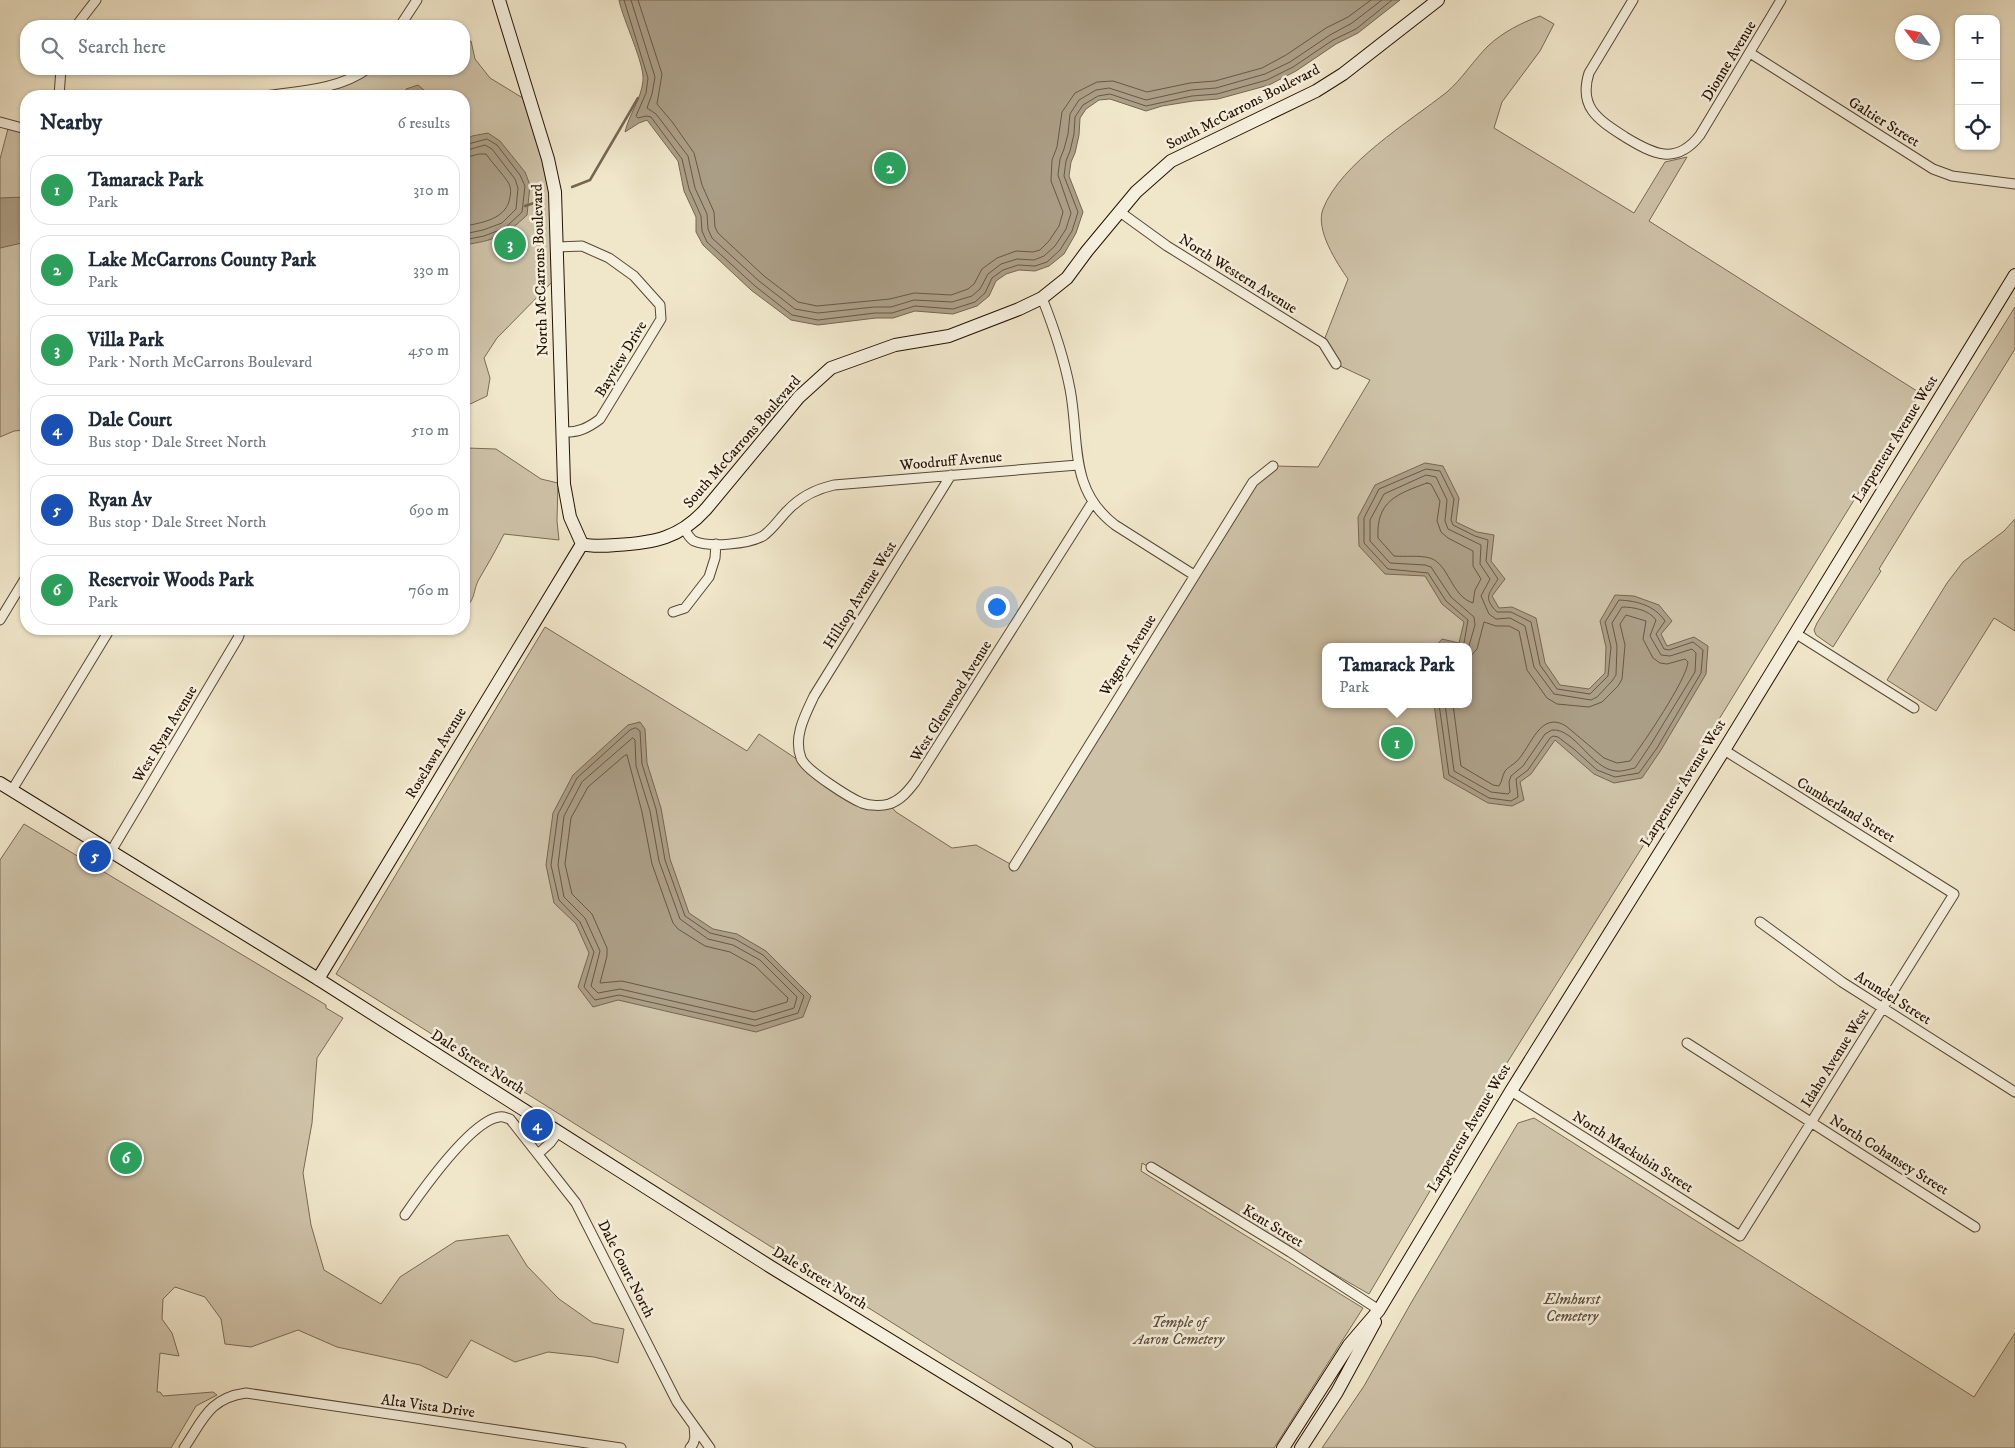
<!DOCTYPE html>
<meta charset="utf-8">
<style>
body{margin:0;font-family:"IM FELL DW Pica",serif;background:#f2f2f3;color:#1f2937}
.controls{position:absolute;right:15px;top:15px;display:grid;overflow:hidden;border-radius:10px;box-shadow:0 1px 4px #0004}
.controls button{width:45px;height:45px;display:grid;place-items:center;padding:0;border:0;border-bottom:1px solid #e0e1e3;background:#fff;color:#1f2937;font:25px sans-serif}
.compass{position:absolute;left:1895px;top:15px;width:45px;height:45px;border-radius:50%;background:#fff;box-shadow:0 1px 4px #0004;rotate:302deg}
.you{position:absolute;left:996px;top:606px;width:18px;height:18px;margin:-12px;border:4px solid #fff;border-radius:50%;background:#1a73e8;box-shadow:0 0 0 8px #1a73e833}
.badge{display:grid;place-items:center;width:32px;height:32px;border-radius:50%;background:#8f2418;color:#fff;font-size:16px;font-weight:700}
.pin{position:absolute;translate:-50% -50%;border:2px solid #fff;box-shadow:0 1px 5px #0006}
.popup{position:absolute;left:1322px;top:643px;width:150px;height:65px;box-sizing:border-box;display:grid;place-content:center;border-radius:10px;background:#fff;filter:drop-shadow(0 1px 4px #0005);font-size:16px;white-space:nowrap;color:#747a83}
.popup b{font-size:19px;color:#1f2937}
.popup::after{content:'';position:absolute;left:50%;top:100%;margin-left:-10px;border:10px solid transparent;border-top-color:#fff}
.list{margin:0;padding:0;list-style:none}
h2{display:flex;justify-content:space-between;align-items:center;height:65px;margin:0;padding:0 20px;font-size:21px}
h2 small{font-size:16px;font-weight:400;color:#747a83}
.list li{display:grid;grid-template-columns:32px 1fr auto;gap:15px;align-items:center;box-sizing:border-box;height:70px;margin:0 10px 10px;padding:0 10px;border:1px solid #e0e1e3;border-radius:20px}
.list b{display:block;font-size:19px;white-space:nowrap}
.list p{margin:0;font-size:16px;white-space:nowrap;color:#747a83}
.list em{font-size:16px;font-style:normal;color:#747a83}
.icon{flex:none;width:28px;height:28px;fill:none;stroke:currentColor;stroke-width:2;stroke-linecap:round;stroke-linejoin:round}
.map{position:relative;flex:none;width:2015px;height:1448px;overflow:hidden}
.search{position:absolute;background:#fff;box-shadow:0 1px 4px #0004;left:20px;top:20px;width:450px;height:55px;display:flex;align-items:center;gap:12px;box-sizing:border-box;padding:0 18px;border-radius:20px;color:#747a83;font-size:19px}
.panel{position:absolute;background:#fff;box-shadow:0 1px 4px #0004;left:20px;top:90px;width:450px;height:545px;border-radius:20px}
.map>svg:first-child{display:block}
.green{fill:#cec2a8;stroke:#7a6a55;fill-rule:evenodd}
.water{fill:#ab9e86;stroke:#766651}
.lines{fill:none;stroke-linecap:round;stroke-linejoin:round}
.shore{stroke:#685844;stroke-width:1}
.stream{stroke:#766651;stroke-width:2.5}
.street-casing{stroke:#584834;stroke-width:11}
.secondary-casing{stroke:#261302;stroke-width:14}
.street{stroke:#f5efdd;stroke-width:9}
.secondary{stroke:#f5efdd;stroke-width:12}
.labels{text-anchor:middle;dominant-baseline:central;stroke-width:5;stroke-linejoin:round;paint-order:stroke}
.street-label{font-size:15px;fill:#261302;stroke:#f5efdd}
.park-label{font-size:15px;font-style:italic;fill:#61503c;stroke:#f5efdd}
</style>
<div class="map">
<svg width="2015" height="1448" viewBox="0 0 2015 1448">
<rect width="100%" height="100%" fill="#f0e6ca"/>
<filter id="stains"><feTurbulence type="fractalNoise" baseFrequency=".004" numOctaves="4"/><feColorMatrix values="0 0 0 0 .2 0 0 0 0 .09 0 0 0 0 .02 0 0 0 .5 -.17"/></filter>
<radialGradient id="worn" r=".72"><stop offset=".6" stop-color="#630" stop-opacity="0"/><stop offset="1" stop-color="#630" stop-opacity=".3"/></radialGradient>
<!-- green -->
<path class="green" d="M 1540,16 L 1554,24 L 1540,51 L 1502,102 L 1494,128 L 1634,213 L 1665,162 L 1687,157 L 1649,221 L 1920,393 L 1676,789 L 1680,787 L 1485,1098 L 1369,1294 L 1142,1163 L 1141,1171 L 1363,1308 L 1274,1448 L 1096,1448 L 950,1359 L 336,974 L 545,627 L 747,751 L 759,734 L 863,803 L 889,804 L 896,812 L 952,848 L 976,845 L 1014,866 L 1253,482 L 1273,466 L 1318,467 L 1370,380 L 1336,364 L 1323,343 L 1348,279 C 1337,263 1315,230 1323,209 C 1341,163 1409,122 1447,92 C 1462,79 1473,61 1488,46 C 1503,32 1521,23 1540,16 ZM 1326,647 L 1468,647 L 1468,704 L 1326,704 Z
M 471,41 L 475,59 L 490,78 L 531,103 L 548,159 L 558,276 L 497,338 L 484,358 L 490,378 L 487,396 L 464,407 L 464,96 L 265,96 L 327,86 L 367,69 L 464,69 L 464,43 Z
M 9,125 L 26,129 L 26,430 L 14,431 L 0,437 L 0,159 Z
M 2015,307 L 2015,349 L 1879,569 L 1881,571 L 1833,647 L 1816,635 L 1814,630 L 1817,623 Z
M 464,446 L 467,448 L 496,449 L 541,479 L 558,483 L 557,521 L 559,540 L 504,534 C 496,550 488,564 479,579 C 472,593 477,596 464,610 Z
M 2015,519 L 2015,631 L 1994,618 L 1936,711 L 1887,680 L 1947,583 L 1963,562 L 2004,531 Z
M 24,824 L 326,1005 L 326,1008 L 343,1018 L 317,1058 L 312,1123 L 303,1173 L 311,1225 L 324,1270 L 381,1304 L 400,1277 L 456,1241 L 508,1235 L 527,1266 L 559,1299 L 593,1323 L 624,1329 L 618,1363 L 594,1357 L 548,1352 L 515,1362 L 471,1340 L 447,1378 L 420,1365 L 337,1347 L 298,1330 L 251,1347 L 225,1344 L 221,1319 L 205,1297 L 175,1287 L 163,1299 L 162,1319 L 172,1333 L 179,1356 L 160,1353 L 157,1392 L 160,1392 L 163,1396 L 213,1392 L 217,1395 L 196,1406 L 171,1448 L 0,1448 L 0,860 Z
M 1534,1118 L 1974,1397 L 2015,1333 L 2015,1448 L 1322,1448 L 1364,1386 L 1411,1303 L 1518,1123 Z"/>
<!-- water -->
<path class="water" d="M 619,0 L 1400,0 L 1358,33 L 1336,44 L 1296,71 L 1269,85 L 1218,99 L 1193,101 L 1162,106 L 1146,111 L 1110,99 L 1099,100 L 1086,109 L 1080,118 L 1079,135 L 1075,153 L 1071,162 L 1069,176 L 1083,212 L 1076,233 L 1064,254 L 1049,266 L 1035,271 L 1019,270 L 1006,274 L 996,281 L 989,296 L 977,306 L 953,314 L 915,311 L 893,318 L 876,318 L 818,325 L 791,320 L 751,290 L 703,245 L 696,232 L 696,217 L 684,191 L 678,161 L 647,120 L 639,123 L 625,132 C 629,114 641,100 643,81 C 645,64 623,20 619,0 Z
M 418,85 L 431,96 L 406,96 L 406,89 Z
M 488,133 L 500,141 L 525,172 L 530,185 L 527,215 C 504,237 495,240 464,245 L 464,141 L 472,136 Z
M 24,197 L 26,198 L 26,242 L 0,248 L 0,198 Z
M 1425,463 L 1443,466 L 1459,498 L 1456,522 L 1477,532 L 1494,535 L 1491,561 L 1505,579 L 1492,596 L 1499,608 L 1512,607 L 1536,618 L 1545,663 L 1560,685 L 1589,689 L 1605,673 L 1606,647 L 1600,621 L 1615,595 L 1634,596 L 1659,605 L 1672,621 L 1661,634 L 1667,646 L 1694,637 L 1708,646 L 1706,674 L 1661,750 L 1642,778 L 1614,783 L 1594,774 L 1555,740 L 1531,774 L 1520,782 L 1524,800 L 1512,806 L 1488,803 L 1444,778 L 1434,704 L 1468,704 L 1468,647 L 1435,647 L 1442,639 L 1459,643 L 1464,622 L 1442,604 L 1425,576 L 1385,574 L 1359,546 L 1358,517 L 1375,485 Z
M 640,722 L 645,729 L 647,763 L 661,808 L 670,859 L 689,913 L 713,929 L 737,934 L 766,951 L 811,996 L 803,1017 L 756,1032 L 618,1000 L 593,1007 L 578,987 L 589,953 L 576,924 L 554,903 L 546,865 L 553,813 L 573,775 L 628,725 Z"/>
<g class="lines">
<!-- shore -->
<path class="shore" d="M 624,0 L 648,78 L 646,93 L 636,116 L 638,118 L 646,116 L 651,117 L 682,159 L 689,189 L 701,216 L 702,231 L 707,242 L 755,286 L 792,315 L 818,320 L 875,313 L 892,313 L 915,306 L 953,309 L 975,302 L 985,293 L 992,278 L 1003,270 L 1018,265 L 1035,266 L 1047,262 L 1060,250 L 1072,231 L 1078,212 L 1064,176 L 1066,161 L 1070,151 L 1074,134 L 1075,117 L 1083,105 L 1098,96 L 1110,94 L 1146,106 L 1192,96 L 1217,94 L 1267,80 L 1293,67 L 1333,40 L 1356,29 L 1392,0
M 631,0 L 655,77 L 652,94 L 647,108 L 656,114 L 688,156 L 695,188 L 707,214 L 708,229 L 712,238 L 759,281 L 795,309 L 818,313 L 874,307 L 891,307 L 914,300 L 952,302 L 972,296 L 980,289 L 988,274 L 1001,264 L 1017,259 L 1034,260 L 1044,256 L 1055,246 L 1066,229 L 1071,213 L 1058,175 L 1060,159 L 1064,149 L 1068,134 L 1070,114 L 1079,100 L 1096,90 L 1109,88 L 1146,100 L 1191,90 L 1216,88 L 1265,74 L 1290,62 L 1330,35 L 1352,23 L 1382,0
M 638,0 L 662,74 L 657,104 L 673,123 L 694,153 L 702,185 L 714,212 L 715,227 L 718,233 L 764,276 L 798,302 L 817,306 L 890,299 L 914,293 L 951,295 L 968,289 L 974,284 L 982,269 L 997,258 L 1016,251 L 1033,252 L 1040,250 L 1049,241 L 1059,226 L 1063,212 L 1051,181 L 1052,160 L 1057,147 L 1062,112 L 1075,93 L 1097,82 L 1113,81 L 1147,92 L 1190,83 L 1215,81 L 1262,68 L 1286,55 L 1326,28 L 1348,17 L 1371,0
M 464,145 L 487,139 L 497,145 L 520,175 L 525,186 L 522,212 L 505,228 L 484,236 L 464,240
M 464,151 L 485,145 L 492,149 L 515,179 L 518,188 L 516,209 L 502,223 L 483,230 L 464,234
M 464,158 L 479,154 L 486,154 C 493,164 502,173 508,182 C 511,187 511,192 510,197 C 507,219 482,223 464,226
M 1427,483 L 1431,484 L 1440,501 L 1437,521 L 1441,532 L 1448,538 L 1473,551 L 1473,566 L 1481,579 L 1475,590 L 1473,603 C 1451,596 1449,564 1430,558 C 1419,555 1405,557 1394,556 L 1378,538 C 1376,501 1397,494 1427,483 Z
M 1439,704 L 1449,775 L 1489,798 L 1511,801 L 1518,797 L 1516,779 L 1528,770 L 1550,738 L 1553,736 L 1558,737 L 1575,750 L 1597,770 L 1615,777 L 1639,773 L 1657,748 L 1701,673 L 1703,650 L 1693,642 L 1669,650 L 1664,649 L 1656,634 L 1665,621 C 1654,605 1637,601 1619,600 L 1605,622 L 1611,647 L 1608,676 L 1590,694 L 1557,689 L 1540,665 L 1531,622 L 1511,612 L 1497,612 C 1482,597 1490,593 1498,579 L 1486,561 L 1488,540 L 1475,536 L 1453,525 L 1451,520 L 1454,499 L 1440,471 L 1426,469 L 1379,489 L 1364,518 L 1364,543 L 1388,569 L 1428,573 L 1446,601 L 1468,620 L 1464,643 L 1461,647
M 1445,704 L 1454,771 L 1491,792 L 1508,794 L 1510,792 L 1509,782 L 1511,776 L 1523,766 L 1545,734 L 1552,730 C 1575,728 1591,769 1616,771 C 1621,772 1630,769 1635,768 L 1651,744 L 1695,672 L 1696,653 L 1692,649 L 1670,656 L 1661,655 L 1650,636 L 1656,620 C 1649,610 1634,607 1622,607 L 1612,623 L 1617,646 L 1616,675 L 1612,681 L 1597,697 L 1591,700 L 1554,694 L 1534,667 L 1525,626 L 1510,618 L 1496,619 L 1489,614 L 1481,596 L 1490,579 L 1480,564 L 1481,545 L 1448,529 L 1445,521 L 1447,500 L 1436,477 L 1426,475 L 1384,494 L 1370,520 L 1370,541 L 1390,563 L 1425,565 L 1431,567 L 1451,597 L 1474,617 L 1475,625 L 1468,649
M 1453,704 L 1461,766 L 1493,785 L 1499,786 C 1502,782 1502,776 1505,771 C 1508,767 1513,765 1517,761 C 1531,747 1540,710 1566,726 L 1604,758 L 1617,763 L 1630,761 C 1643,744 1687,679 1688,662 L 1685,659 L 1667,664 L 1660,663 L 1653,658 L 1643,639 L 1646,621 L 1626,615 L 1620,624 L 1625,645 L 1622,679 L 1618,686 L 1602,702 L 1589,707 L 1557,704 L 1547,698 L 1527,670 L 1519,631 L 1509,626 L 1496,626 L 1484,622 L 1477,649 L 1468,659
M 636,728 L 640,731 L 642,764 L 656,809 L 665,860 L 685,916 L 710,933 L 735,939 L 763,955 L 804,996 L 798,1013 L 755,1026 L 619,995 L 595,1000 L 584,987 L 594,952 L 580,922 L 559,900 L 551,865 L 558,814 L 577,778 L 630,730 Z
M 633,738 L 635,740 L 636,766 L 650,811 L 659,861 L 680,919 L 708,939 L 733,945 L 760,960 L 797,997 L 794,1008 L 755,1020 L 620,989 L 598,993 L 591,986 L 600,951 L 585,918 L 564,897 L 558,865 L 564,816 L 582,782 Z
M 627,755 L 642,812 L 652,864 L 673,923 L 678,929 L 705,946 L 730,952 L 755,966 L 788,998 L 787,1002 L 754,1012 L 622,981 L 600,983 L 607,956 L 607,948 L 592,914 L 572,894 L 565,864 L 571,818 L 588,787 L 624,756 Z"/>
<!-- stream -->
<path class="stream" d="M 572,187 L 590,180 L 638,98
M 525,206 L 543,200"/>
<!-- street casing -->
<g class="street-casing">
<path id="street" d="M 1633,0 L 1589,73 C 1578,108 1599,120 1625,137 C 1653,154 1676,166 1700,135 L 1781,0
M 76,26 L 96,0
M 400,26 L 417,0
M 1750,53 L 1933,169 L 1952,176 L 2015,184
M 59,96 L 61,69
M 265,96 C 299,91 338,90 367,69
M 0,122 L 26,129
M 1120,212 L 1167,246 L 1323,343 L 1336,364
M 557,247 L 582,246 L 609,258 L 634,276 L 660,305 L 661,319 L 600,419 C 588,428 578,433 562,432
M 1042,298 C 1054,328 1064,358 1070,389 C 1080,441 1068,489 1115,525 L 1194,575
M 951,475 L 814,696 C 805,715 793,737 801,758 C 805,770 850,798 862,803 C 870,806 882,806 889,804 C 901,800 908,791 915,782 L 1092,503
M 684,529 C 687,533 690,539 694,541 C 710,548 748,544 763,536 C 773,529 779,519 787,511 C 800,497 816,489 834,485 L 1078,465
M 673,612 L 685,608 L 709,577 L 715,558 L 716,544
M 0,620 L 26,577
M 1795,633 L 1914,708
M 12,790 L 110,629
M 110,853 L 238,638 L 241,629
M 1014,866 L 1253,482 L 1273,466
M 1760,922 L 1842,982 L 2015,1092
M 1687,1043 L 1975,1227
M 1511,1091 L 1740,1236 L 1954,894 L 1724,750
M 538,1154 L 550,1143 L 558,1132
M 1151,1167 L 1290,1252 L 1379,1310
M 405,1215 C 421,1192 471,1121 499,1117 C 503,1116 506,1118 510,1119 L 576,1203 L 677,1402 L 710,1448
M 184,1448 C 203,1420 209,1398 246,1393 L 621,1448
M 690,1448 C 696,1442 695,1435 694,1427"/>
</g>
<!-- secondary casing -->
<g class="secondary-casing">
<path id="secondary" d="M 499,0 L 548,159 L 555,192 L 564,484 L 570,517 L 582,544
M 582,544 C 593,547 605,546 616,545 C 654,543 680,538 706,509 L 799,397 L 831,368 L 895,345 L 949,336 L 1019,309 L 1042,298 L 1067,278 L 1087,251 L 1136,192 L 1171,161 L 1316,91 L 1343,74 L 1438,0
M 0,783 L 318,979 L 771,1267 L 1066,1448
M 318,979 L 582,544
M 1283,1448 L 1349,1345 L 1379,1310 L 1511,1091 L 1724,750 L 2015,275
M 1301,1448 L 1337,1392 L 1375,1322"/>
</g>
<!-- street -->
<use href="#street" class="street"/>
<!-- secondary -->
<use href="#secondary" class="secondary"/>
</g>
<g class="labels">
<!-- street labels -->
<g class="street-label">
<text transform="translate(1729 61) rotate(-59)">Dionne Avenue</text>
<text transform="translate(1243 107) rotate(-27)">South McCarrons Boulevard</text>
<text transform="translate(1884 122) rotate(32)">Galtier Street</text>
<text transform="translate(540 270) rotate(-92)">North McCarrons Boulevard</text>
<text transform="translate(1238 274) rotate(32)">North Western Avenue</text>
<text transform="translate(621 359) rotate(-59)">Bayview Drive</text>
<text transform="translate(1895 439) rotate(-58)">Larpenteur Avenue West</text>
<text transform="translate(742 442) rotate(-49)">South McCarrons Boulevard</text>
<text transform="translate(951 461) rotate(-5)">Woodruff Avenue</text>
<text transform="translate(860 595) rotate(-58)">Hilltop Avenue West</text>
<text transform="translate(1128 655) rotate(-58)">Wagner Avenue</text>
<text transform="translate(951 701) rotate(-58)">West Glenwood Avenue</text>
<text transform="translate(165 734) rotate(-59)">West Ryan Avenue</text>
<text transform="translate(436 753) rotate(-59)">Roselawn Avenue</text>
<text transform="translate(1683 783) rotate(-58)">Larpenteur Avenue West</text>
<text transform="translate(1846 810) rotate(31)">Cumberland Street</text>
<text transform="translate(1893 998) rotate(32)">Arundel Street</text>
<text transform="translate(1835 1058) rotate(-58)">Idaho Avenue West</text>
<text transform="translate(478 1062) rotate(32)">Dale Street North</text>
<text transform="translate(1469 1128) rotate(-59)">Larpenteur Avenue West</text>
<text transform="translate(1633 1152) rotate(32)">North Mackubin Street</text>
<text transform="translate(1889 1155) rotate(32)">North Cohansey Street</text>
<text transform="translate(1273 1226) rotate(31)">Kent Street</text>
<text transform="translate(626 1269) rotate(63)">Dale Court North</text>
<text transform="translate(820 1278) rotate(31)">Dale Street North</text>
<text transform="translate(428 1406) rotate(8)">Alta Vista Drive</text>
</g>
<!-- park labels -->
<g class="park-label">
<text x="1572" y="1299">Elmhurst<tspan x="1572" dy="17">Cemetery</tspan></text>
<text x="1179" y="1322">Temple of<tspan x="1179" dy="17">Aaron Cemetery</tspan></text>
</g>
</g>
<rect width="100%" height="100%" filter="url(#stains)"/>
<rect width="100%" height="100%" fill="url(#worn)"/>
</svg>
<div class="controls">
<button>+</button>
<button>−</button>
<button><svg class="icon" aria-label="locate" viewBox="0 0 24 24"><circle cx="12" cy="12" r="6"/><path d="M12 2v4M12 18v4M2 12h4M18 12h4"/></svg></button>
</div>
<svg class="compass" viewBox="-18 -18 36 36"><path d="M0-13l5 13h-10z" fill="#e53935"/><path d="M0 13l5-13h-10z" fill="#747a83"/></svg>
<div class="you"></div>
<div class="pin badge" style="left:1397px;top:743px;background:#2e9e5b">1</div>
<div class="popup"><b>Tamarack Park</b>Park</div>
<div class="pin badge" style="left:890px;top:168px;background:#2e9e5b">2</div>
<div class="pin badge" style="left:510px;top:244px;background:#2e9e5b">3</div>
<div class="pin badge" style="left:537px;top:1125px;background:#1a4fb4">4</div>
<div class="pin badge" style="left:95px;top:856px;background:#1a4fb4">5</div>
<div class="pin badge" style="left:126px;top:1158px;background:#2e9e5b">6</div>
<div class="search"><svg class="icon" aria-label="search" viewBox="0 0 24 24"><circle cx="10" cy="10" r="6"/><path d="M15 15l6 6"/></svg>Search here</div>
<section class="panel">
<h2>Nearby<small>6 results</small></h2>
<ul class="list">
<li><span class="badge" style="background:#2e9e5b">1</span><div><b>Tamarack Park</b><p>Park</p></div><em>310 m</em></li>
<li><span class="badge" style="background:#2e9e5b">2</span><div><b>Lake McCarrons County Park</b><p>Park</p></div><em>330 m</em></li>
<li><span class="badge" style="background:#2e9e5b">3</span><div><b>Villa Park</b><p>Park · North McCarrons Boulevard</p></div><em>450 m</em></li>
<li><span class="badge" style="background:#1a4fb4">4</span><div><b>Dale Court</b><p>Bus stop · Dale Street North</p></div><em>510 m</em></li>
<li><span class="badge" style="background:#1a4fb4">5</span><div><b>Ryan Av</b><p>Bus stop · Dale Street North</p></div><em>690 m</em></li>
<li><span class="badge" style="background:#2e9e5b">6</span><div><b>Reservoir Woods Park</b><p>Park</p></div><em>760 m</em></li>
</ul>
</section>
</div>
